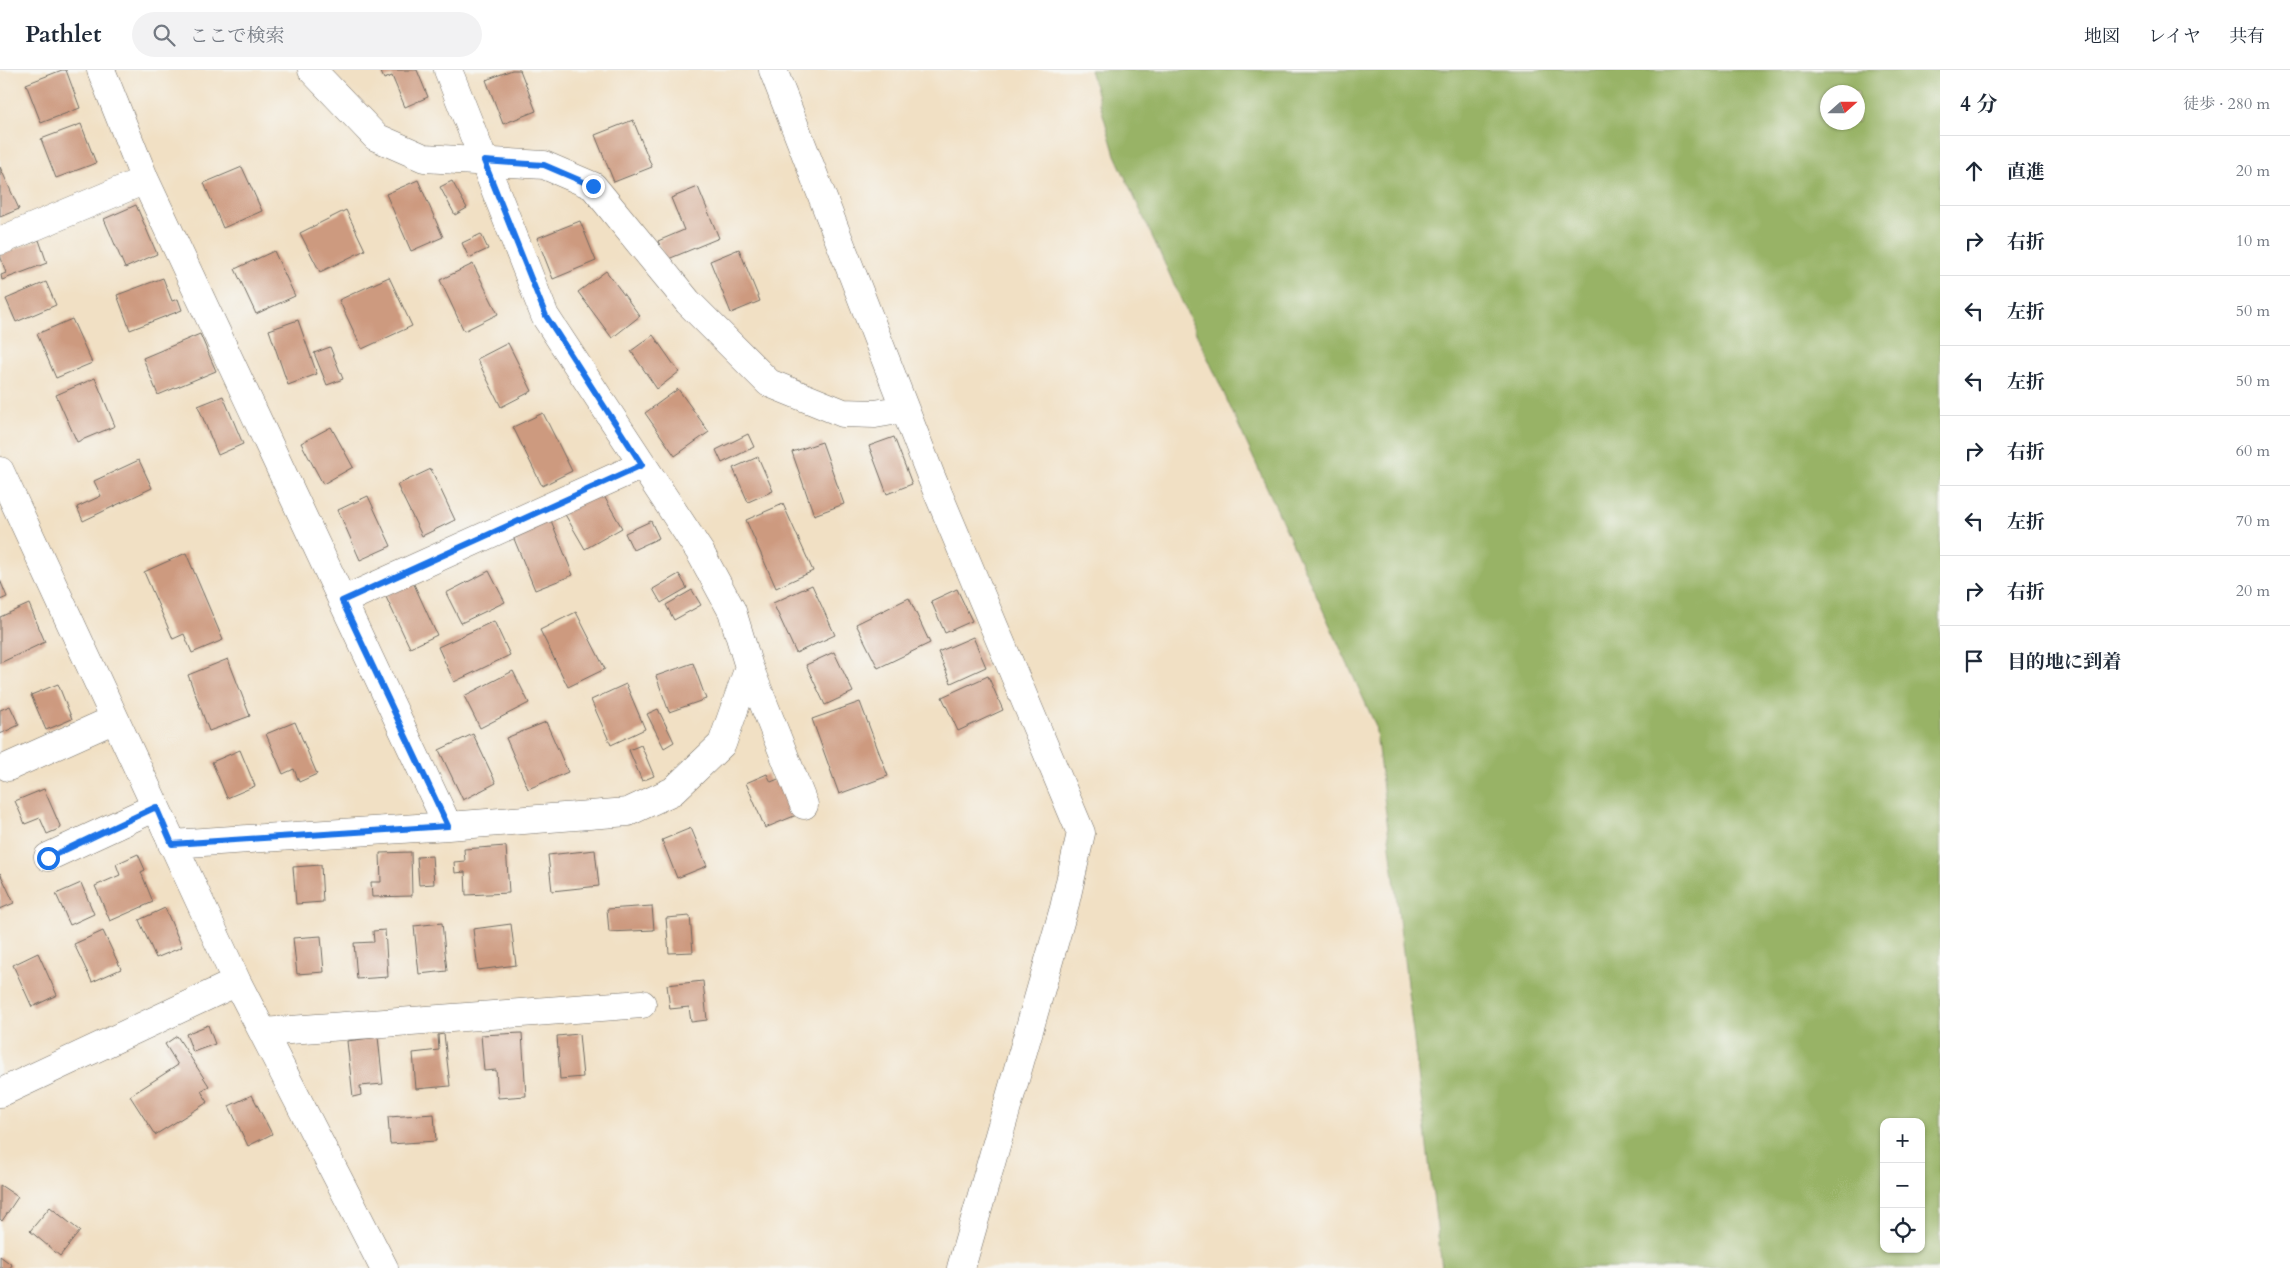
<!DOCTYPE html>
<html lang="ja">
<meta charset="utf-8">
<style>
body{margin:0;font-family:Cardo,"Noto Serif JP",serif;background:#f2f2f3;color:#1f2937}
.controls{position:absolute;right:15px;bottom:15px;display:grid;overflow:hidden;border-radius:10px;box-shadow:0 1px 4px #0004}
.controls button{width:45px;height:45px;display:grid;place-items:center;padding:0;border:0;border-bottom:1px solid #e0e1e3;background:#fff;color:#1f2937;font:25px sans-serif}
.compass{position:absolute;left:1820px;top:15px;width:45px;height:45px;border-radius:50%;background:#fff;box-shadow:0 1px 4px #0004;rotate:69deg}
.stop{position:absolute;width:15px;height:15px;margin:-11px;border:4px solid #1a73e8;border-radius:50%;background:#fff}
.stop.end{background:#1a73e8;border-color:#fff;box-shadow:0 1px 5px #0008}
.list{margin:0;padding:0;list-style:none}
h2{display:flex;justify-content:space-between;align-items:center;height:65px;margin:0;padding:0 20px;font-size:21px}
h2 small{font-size:16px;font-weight:400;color:#747a83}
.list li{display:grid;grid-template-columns:32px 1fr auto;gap:15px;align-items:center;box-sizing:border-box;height:70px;padding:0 20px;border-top:1px solid #e0e1e3}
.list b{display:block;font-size:19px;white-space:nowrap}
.list em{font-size:16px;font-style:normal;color:#747a83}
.icon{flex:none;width:28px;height:28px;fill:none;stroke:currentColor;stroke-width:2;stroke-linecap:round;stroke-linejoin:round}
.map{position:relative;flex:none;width:1940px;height:1198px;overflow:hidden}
header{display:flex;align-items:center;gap:30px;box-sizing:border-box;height:70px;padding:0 25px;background:#fff;border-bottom:1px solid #e0e1e3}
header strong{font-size:24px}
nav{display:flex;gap:28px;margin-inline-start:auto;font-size:18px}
.search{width:350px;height:45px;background:#f2f2f3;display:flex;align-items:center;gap:12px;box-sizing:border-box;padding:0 18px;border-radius:28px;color:#747a83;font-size:19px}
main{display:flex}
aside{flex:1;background:#fff}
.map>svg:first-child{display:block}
.forest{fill:#98b366;stroke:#626f48;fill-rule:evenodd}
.building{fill:#cd9a7f}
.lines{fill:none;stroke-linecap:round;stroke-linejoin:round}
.minor-casing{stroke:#706a61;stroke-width:29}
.minor{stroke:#fff;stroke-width:28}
.route{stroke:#1a73e8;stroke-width:6}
</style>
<header>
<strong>Pathlet</strong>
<div class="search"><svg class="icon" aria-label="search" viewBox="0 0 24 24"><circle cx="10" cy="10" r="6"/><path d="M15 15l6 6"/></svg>ここで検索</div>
<nav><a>地図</a><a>レイヤ</a><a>共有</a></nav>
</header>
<main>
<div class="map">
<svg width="1940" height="1198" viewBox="0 0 1940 1198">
<rect width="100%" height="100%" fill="#f6f6f2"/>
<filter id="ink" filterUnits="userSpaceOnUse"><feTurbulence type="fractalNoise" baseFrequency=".02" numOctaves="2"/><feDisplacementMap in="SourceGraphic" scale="10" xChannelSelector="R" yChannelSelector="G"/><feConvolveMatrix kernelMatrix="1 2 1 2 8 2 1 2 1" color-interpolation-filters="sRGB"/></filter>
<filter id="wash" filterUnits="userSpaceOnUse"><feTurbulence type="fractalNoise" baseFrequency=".0096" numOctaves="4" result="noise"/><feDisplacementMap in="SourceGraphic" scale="20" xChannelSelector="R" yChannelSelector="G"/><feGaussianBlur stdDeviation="1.12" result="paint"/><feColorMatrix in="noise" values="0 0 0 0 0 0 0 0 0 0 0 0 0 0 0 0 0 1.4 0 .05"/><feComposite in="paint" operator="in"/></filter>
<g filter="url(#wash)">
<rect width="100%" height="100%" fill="#f1e0c4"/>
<!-- forest -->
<path class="forest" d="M 1090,0 L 1940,0 L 1940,1198 L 1442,1198 L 1375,654 L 1115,85 ZM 1828,22 L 1858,22 L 1858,52 L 1828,52 ZM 1884,1052 L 1921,1052 L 1921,1179 L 1884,1179 Z"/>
<g id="blocks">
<!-- building -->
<path class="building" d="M 62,0 L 66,0 L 80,38 L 41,53 L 26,14 Z
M 380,0 L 417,0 L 428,27 L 405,37 L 392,6 L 384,9 Z
M 512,0 L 520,0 L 536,41 L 503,54 L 486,10 Z
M 633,50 L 652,97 L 614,112 L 595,65 Z
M 81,54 L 96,93 L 56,108 L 41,69 Z
M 0,97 L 19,139 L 0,147 Z
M 242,97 L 262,141 L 223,158 L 204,113 Z
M 418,110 L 443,167 L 411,181 L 386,124 Z
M 452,111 L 467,138 L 455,145 L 440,117 Z
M 698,117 L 719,168 L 666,190 L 658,171 L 684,160 L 671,128 Z
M 136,135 L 157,184 L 125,198 L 104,149 Z
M 346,140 L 365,180 L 320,202 L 300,163 Z
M 580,151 L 596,191 L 553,209 L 537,168 Z
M 481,164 L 488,179 L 469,188 L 462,173 Z
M 39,170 L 47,193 L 2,210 L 1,205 L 6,203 L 0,185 Z
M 739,179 L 760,231 L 731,243 L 710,191 Z
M 274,181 L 295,226 L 256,244 L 235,199 Z
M 473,194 L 498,244 L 464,261 L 440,210 Z
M 606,201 L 640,246 L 612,268 L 578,222 Z
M 389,207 L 412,256 L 362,279 L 339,230 Z
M 163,208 L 172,231 L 178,229 L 182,240 L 130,260 L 117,225 Z
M 46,212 L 56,235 L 16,252 L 6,229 Z
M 72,249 L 92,293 L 56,308 L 37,264 Z
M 298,250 L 317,304 L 288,315 L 269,260 Z
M 200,264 L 216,301 L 158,325 L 143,288 Z
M 653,265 L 679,302 L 657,319 L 631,281 Z
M 508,273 L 532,321 L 501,337 L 477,289 Z
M 330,277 L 343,309 L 327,315 L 314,283 Z
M 95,308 L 115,356 L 77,372 L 56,325 Z
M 678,319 L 709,362 L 675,386 L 645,343 Z
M 223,326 L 243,374 L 218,385 L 198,336 Z
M 543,343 L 572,401 L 542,416 L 513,357 Z
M 331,357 L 353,397 L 323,414 L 301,373 Z
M 748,364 L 754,377 L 722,393 L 716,380 Z
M 894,367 L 912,414 L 887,424 L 869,376 Z
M 822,372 L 844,434 L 814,445 L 792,382 Z
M 758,387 L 773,421 L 748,432 L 733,398 Z
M 139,390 L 152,418 L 83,451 L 77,437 L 101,426 L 94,411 Z
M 431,399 L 455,450 L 422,466 L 397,415 Z
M 600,419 L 622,458 L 585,479 L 563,441 Z
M 368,426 L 391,476 L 360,490 L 338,440 Z
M 783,434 L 813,501 L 776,518 L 746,450 Z
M 550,448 L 573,505 L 535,520 L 512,464 Z
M 651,451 L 659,468 L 633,480 L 625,463 Z
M 186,483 L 223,570 L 192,583 L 184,564 L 173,569 L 144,502 Z
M 489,501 L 505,532 L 461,553 L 446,523 Z
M 679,504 L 687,518 L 661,533 L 653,519 Z
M 0,510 L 7,527 L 0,530 Z
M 413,512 L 437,565 L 410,578 L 385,525 Z
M 812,515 L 835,565 L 796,583 L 773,533 Z
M 957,519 L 972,551 L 945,563 L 931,531 Z
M 692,520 L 701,535 L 674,550 L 666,535 Z
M 909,528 L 930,573 L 878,598 L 856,554 Z
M 29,534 L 45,572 L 0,593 L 0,547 Z
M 576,542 L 605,599 L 568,617 L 540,560 Z
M 494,551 L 510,585 L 454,612 L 438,577 Z
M 973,567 L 986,597 L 951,613 L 938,582 Z
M 834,582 L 853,622 L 825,635 L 806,595 Z
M 228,589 L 250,646 L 209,661 L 188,605 Z
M 693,593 L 706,629 L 669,642 L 656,606 Z
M 513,601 L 529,633 L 480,658 L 464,626 Z
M 988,606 L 1003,640 L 958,661 L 942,627 Z
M 58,614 L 72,649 L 46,660 L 31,625 Z
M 626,614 L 645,659 L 611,675 L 591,630 Z
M 860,632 L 888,706 L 839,724 L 812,649 Z
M 10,636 L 19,655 L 0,664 L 0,640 Z
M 658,639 L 674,672 L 664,678 L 647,644 Z
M 295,652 L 317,704 L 299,712 L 294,699 L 283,704 L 266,664 Z
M 546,652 L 568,702 L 528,719 L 506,668 Z
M 473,664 L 496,713 L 463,730 L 439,680 Z
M 641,675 L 654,706 L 642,711 L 629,680 Z
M 240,680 L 255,716 L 227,728 L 212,692 Z
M 767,704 L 771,712 L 783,707 L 799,744 L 765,758 L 746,713 Z
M 44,719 L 61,758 L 47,764 L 40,748 L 25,754 L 15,731 Z
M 691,758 L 707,796 L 677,808 L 662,770 Z
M 506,776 L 509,823 L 466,825 L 465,802 L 455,803 L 454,792 L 465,791 L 464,779 Z
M 595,780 L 599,816 L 552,821 L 548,785 Z
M 411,782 L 412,826 L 372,827 L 371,812 L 381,812 L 380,783 Z
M 138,784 L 145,800 L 141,802 L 153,832 L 110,851 L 95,816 L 120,805 L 116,794 Z
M 432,786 L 434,814 L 419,815 L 417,787 Z
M 321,795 L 323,832 L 296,834 L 293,797 Z
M 0,803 L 14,833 L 0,839 Z
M 81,813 L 94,844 L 70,855 L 56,824 Z
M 652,836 L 654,860 L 609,862 L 607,839 Z
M 165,838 L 182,877 L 156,888 L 139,850 Z
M 690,846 L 693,882 L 669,883 L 666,848 Z
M 442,853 L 447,901 L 419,904 L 414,856 Z
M 511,854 L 516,895 L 478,900 L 473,859 Z
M 385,860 L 388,907 L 357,909 L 354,873 L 374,872 L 373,861 Z
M 103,861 L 121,899 L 92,912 L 74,874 Z
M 321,866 L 324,902 L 297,904 L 293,868 Z
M 38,883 L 57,925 L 32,937 L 13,895 Z
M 703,911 L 707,950 L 691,952 L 689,937 L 670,939 L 667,915 Z
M 208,955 L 215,974 L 193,982 L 186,964 Z
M 522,963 L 526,1026 L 498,1028 L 496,1000 L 484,1001 L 481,965 Z
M 444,964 L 450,1016 L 416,1019 L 413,983 L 439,980 L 438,965 Z
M 579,964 L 583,1007 L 560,1009 L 557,966 Z
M 177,966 L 209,1016 L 201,1021 L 208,1032 L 155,1065 L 130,1026 L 178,995 L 165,974 Z
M 378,967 L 383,1014 L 360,1016 L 361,1025 L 353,1027 L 347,971 Z
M 252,1025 L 272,1064 L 248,1076 L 229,1036 Z
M 434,1044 L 436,1071 L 390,1074 L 388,1047 Z
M 0,1115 L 18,1127 L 2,1151 L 0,1149 Z
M 50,1137 L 80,1161 L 60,1186 L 30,1161 Z
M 0,1186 L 12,1195 L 10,1198 L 0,1198 Z"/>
</g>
</g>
<g filter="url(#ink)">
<use href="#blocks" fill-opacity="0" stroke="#706a61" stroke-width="1"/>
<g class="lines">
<!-- minor casing -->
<g class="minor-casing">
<path id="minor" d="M 101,0 L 145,110 L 448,756
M 312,0 L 376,67 L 424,88 L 544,95 L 593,116 L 688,232 L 769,313 L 843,343 L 875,344 L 904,339
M 773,0 L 932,409 L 1081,763 L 1064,838 L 961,1198
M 0,171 L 145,110
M 0,401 L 237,912 L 384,1198
M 342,531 L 642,395
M 749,597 L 804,735
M 8,697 L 115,649
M 172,774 L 448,756 L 628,742 L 673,721 L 722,674 L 749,597 L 732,541 L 700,482 L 545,246 L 448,0
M 48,787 L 156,737
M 263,962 L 642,934
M 0,1023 L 237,912"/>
</g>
<!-- minor -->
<use href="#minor" class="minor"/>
</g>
</g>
<g class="lines" filter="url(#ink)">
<!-- route -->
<path class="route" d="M 48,788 L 156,737 L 172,774 L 448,756 L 342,531 L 642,395 L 546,246 L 484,91 L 544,95 L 593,116"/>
</g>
</svg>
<div class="controls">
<button>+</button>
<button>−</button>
<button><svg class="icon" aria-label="locate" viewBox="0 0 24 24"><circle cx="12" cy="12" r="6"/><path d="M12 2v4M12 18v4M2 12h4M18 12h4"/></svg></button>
</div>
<svg class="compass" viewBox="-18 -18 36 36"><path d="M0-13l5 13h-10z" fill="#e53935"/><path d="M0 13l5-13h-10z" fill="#747a83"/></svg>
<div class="stop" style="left:48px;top:788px"></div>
<div class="stop end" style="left:593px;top:116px"></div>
</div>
<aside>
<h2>4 分<small>徒歩 · 280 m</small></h2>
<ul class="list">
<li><svg class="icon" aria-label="ahead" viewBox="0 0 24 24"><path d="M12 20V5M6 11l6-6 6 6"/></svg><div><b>直進</b></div><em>20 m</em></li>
<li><svg class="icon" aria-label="right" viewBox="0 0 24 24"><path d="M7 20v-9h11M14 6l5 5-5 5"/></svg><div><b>右折</b></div><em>10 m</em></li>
<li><svg class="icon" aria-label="left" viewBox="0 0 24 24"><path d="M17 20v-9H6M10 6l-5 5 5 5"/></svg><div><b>左折</b></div><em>50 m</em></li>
<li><svg class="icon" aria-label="left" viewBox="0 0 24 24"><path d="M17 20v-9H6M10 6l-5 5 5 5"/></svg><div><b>左折</b></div><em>50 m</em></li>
<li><svg class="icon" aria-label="right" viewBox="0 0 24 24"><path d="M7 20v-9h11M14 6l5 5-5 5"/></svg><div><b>右折</b></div><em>60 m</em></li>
<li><svg class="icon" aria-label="left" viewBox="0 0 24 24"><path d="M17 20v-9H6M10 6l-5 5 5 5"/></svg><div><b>左折</b></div><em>70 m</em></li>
<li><svg class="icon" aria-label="right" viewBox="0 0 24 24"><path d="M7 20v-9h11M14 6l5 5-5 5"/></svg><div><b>右折</b></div><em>20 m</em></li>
<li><svg class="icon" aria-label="arrive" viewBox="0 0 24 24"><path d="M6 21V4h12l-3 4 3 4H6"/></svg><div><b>目的地に到着</b></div></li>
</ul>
</aside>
</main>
